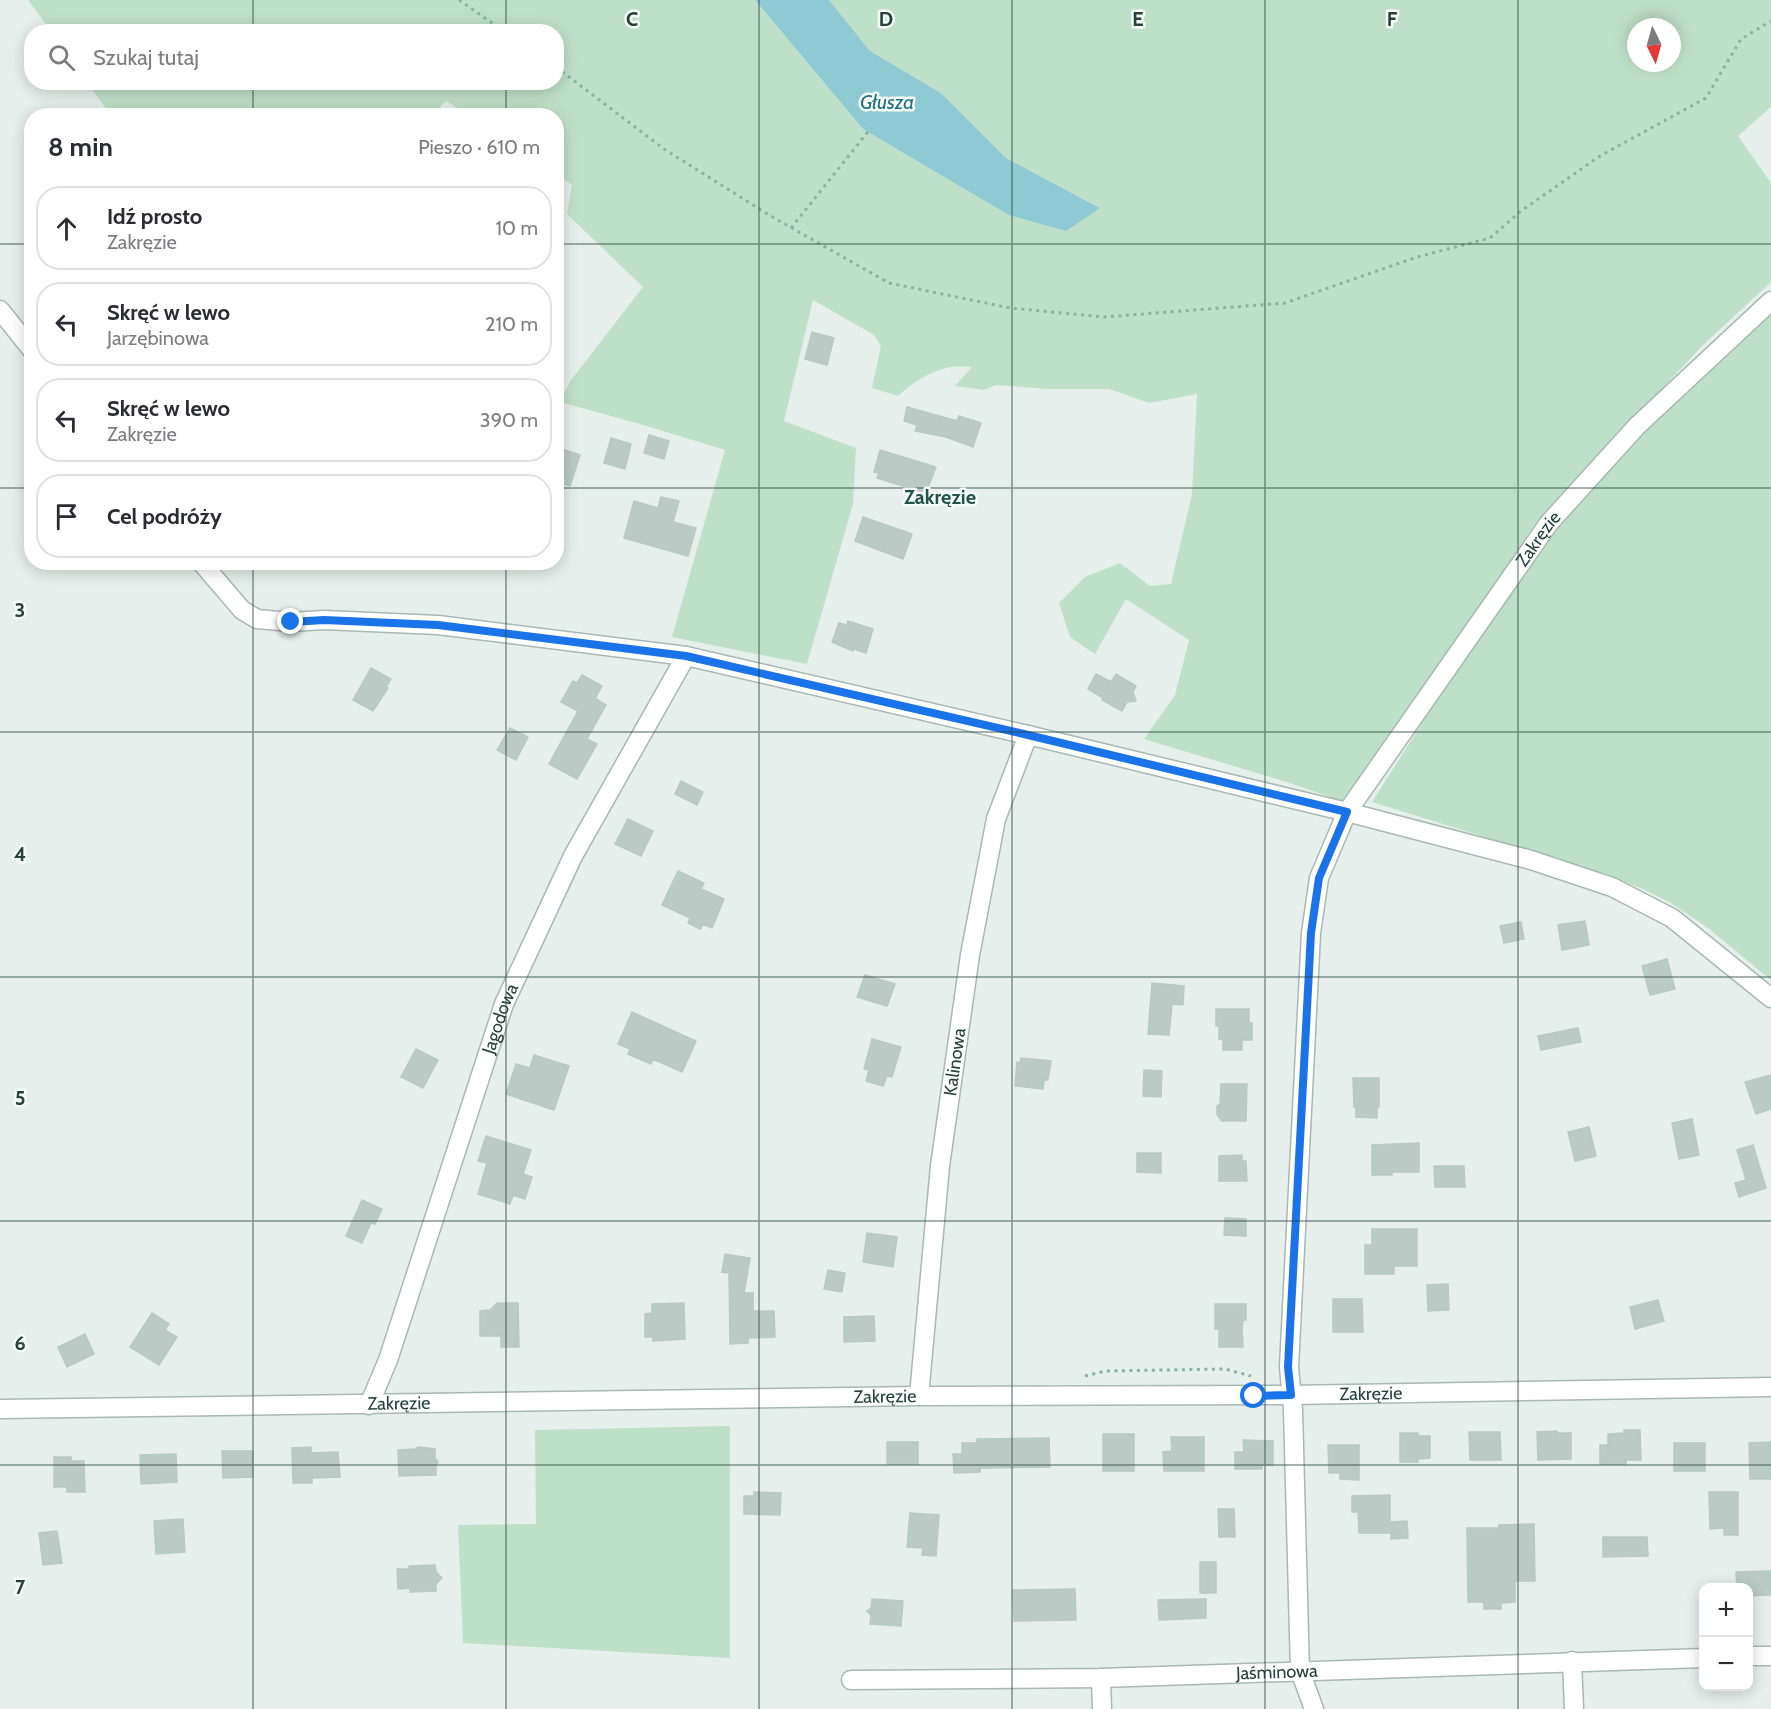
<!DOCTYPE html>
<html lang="pl">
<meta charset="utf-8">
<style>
body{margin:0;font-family:Cabin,sans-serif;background:#f2f2f3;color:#2b2b33}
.controls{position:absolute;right:18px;bottom:18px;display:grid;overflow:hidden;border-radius:12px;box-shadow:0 3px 15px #0003}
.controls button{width:54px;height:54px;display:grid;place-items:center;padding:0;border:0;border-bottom:2px solid #e1e1e2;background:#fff;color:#2b2b33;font:30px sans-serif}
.compass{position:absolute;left:1627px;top:18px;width:54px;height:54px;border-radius:50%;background:#fff;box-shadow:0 3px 15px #0003;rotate:175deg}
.stop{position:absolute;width:18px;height:18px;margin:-14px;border:4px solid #1a73e8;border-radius:50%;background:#fff}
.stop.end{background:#1a73e8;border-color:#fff;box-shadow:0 2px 6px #0008}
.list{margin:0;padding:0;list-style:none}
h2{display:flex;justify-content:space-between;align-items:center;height:78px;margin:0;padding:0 24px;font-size:26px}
h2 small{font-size:20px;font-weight:400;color:#7c7c81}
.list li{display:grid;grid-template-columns:39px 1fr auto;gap:18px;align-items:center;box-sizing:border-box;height:84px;margin:0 12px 12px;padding:0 12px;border:2px solid #e1e1e2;border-radius:24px}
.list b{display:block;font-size:22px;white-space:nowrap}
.list p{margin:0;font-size:20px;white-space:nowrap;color:#7c7c81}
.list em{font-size:20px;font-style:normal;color:#7c7c81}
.icon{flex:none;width:33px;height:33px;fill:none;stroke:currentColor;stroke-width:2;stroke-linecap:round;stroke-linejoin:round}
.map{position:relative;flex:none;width:1771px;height:1709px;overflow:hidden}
.search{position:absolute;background:#fff;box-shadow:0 3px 15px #0003;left:24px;top:24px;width:540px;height:66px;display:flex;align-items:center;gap:15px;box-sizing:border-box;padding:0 21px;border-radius:24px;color:#7c7c81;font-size:22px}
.panel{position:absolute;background:#fff;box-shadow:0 3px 15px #0003;left:24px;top:108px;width:540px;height:462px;border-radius:24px}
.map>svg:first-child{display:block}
.green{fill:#bfe0c8;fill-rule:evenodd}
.water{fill:#8ec9d4}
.building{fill:#bbcac4;stroke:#b8c9c2;stroke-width:1.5}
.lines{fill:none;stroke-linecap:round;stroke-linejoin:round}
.minor-casing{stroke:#a8b8b2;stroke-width:21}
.path{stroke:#86b3a5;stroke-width:3;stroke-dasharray:3 4.5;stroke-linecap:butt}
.minor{stroke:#fff;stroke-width:18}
.route{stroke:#1a73e8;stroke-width:8}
.grid{fill:none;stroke:#24423a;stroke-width:1.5;stroke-opacity:0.55}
.labels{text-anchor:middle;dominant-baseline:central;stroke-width:5;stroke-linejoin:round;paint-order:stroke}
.street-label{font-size:18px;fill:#24423a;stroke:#f7fbf9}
.water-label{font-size:20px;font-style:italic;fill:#1c6f80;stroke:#f7fbf9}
.neighbourhood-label{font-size:20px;font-weight:bold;fill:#1f5548;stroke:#f7fbf9}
.grid-label{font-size:20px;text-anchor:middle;font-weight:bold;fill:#24423a;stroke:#f7fbf9;stroke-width:5;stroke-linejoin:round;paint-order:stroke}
</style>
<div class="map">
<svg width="1771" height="1709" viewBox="0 0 1771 1709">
<rect width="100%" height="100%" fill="#e6efeb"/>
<!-- green -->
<path class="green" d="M 28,0 L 755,0 L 863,129 L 913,158 L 1099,207 L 1006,158 L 941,93 L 870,51 L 829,0 L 1771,0 L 1771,107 L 1738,136 L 1771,183 L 1771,282 L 1704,344 L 1551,507 L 1350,804 L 1290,783 L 1144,739 L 1175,695 L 1189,640 L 1126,599 L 1095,654 L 1070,637 L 1059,603 L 1085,577 L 1120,563 L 1150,586 L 1171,584 L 1192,494 L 1197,394 L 1149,403 L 1109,389 L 1046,389 L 996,385 L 984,390 L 955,386 L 972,367 C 943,363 919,377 898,396 L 872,388 L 881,346 L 874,335 L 813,300 L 784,421 L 856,448 L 853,504 L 807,664 L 672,637 L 725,450 L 640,424 L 560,402 L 571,380 L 643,287 L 567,214 L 572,185 L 557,174 L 556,116 L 469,115 L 446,101 L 432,116 L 111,115 L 87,83 L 556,82 L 556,32 L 51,31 ZM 1636,27 L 1672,27 L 1672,63 L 1636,63 Z
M 1771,309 L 1771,980 L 1708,928 L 1671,903 L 1641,888 L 1588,869 L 1372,802 L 1447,684 L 1569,510 L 1659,413 Z
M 730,1426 L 730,1658 L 463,1643 L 458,1525 L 536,1524 L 535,1430 Z"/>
<!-- water -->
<path class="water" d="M 755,0 L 829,0 L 870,51 L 941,93 L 1006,158 L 1100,208 L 1066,231 L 1009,215 L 863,129 Z"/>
<!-- building -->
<path class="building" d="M 812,332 L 834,338 L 827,365 L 805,359 Z
M 907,407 L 957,421 L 959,416 L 981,423 L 973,447 L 946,437 L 915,431 L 917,425 L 904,421 Z
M 649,435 L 669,441 L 664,459 L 644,453 Z
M 611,438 L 631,444 L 625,469 L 604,463 Z
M 556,447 L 580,455 L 570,486 L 556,482 Z
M 880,450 L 936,467 L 926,493 L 877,478 L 879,473 L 874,472 Z
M 661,497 L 679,501 L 673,522 L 696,528 L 688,556 L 624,538 L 634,501 L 658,508 Z
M 863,517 L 912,534 L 903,559 L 855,541 Z
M 848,621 L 873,629 L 866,653 L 854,649 L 853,651 L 832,642 L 839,623 L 847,625 Z
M 371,668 L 391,679 L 386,687 L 388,688 L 373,711 L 353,700 Z
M 1096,674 L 1111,682 L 1116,674 L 1136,686 L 1133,692 L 1136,701 L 1127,702 L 1122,711 L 1102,700 L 1103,698 L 1088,689 Z
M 582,675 L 602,686 L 595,698 L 606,705 L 587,739 L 597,744 L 577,779 L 549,764 L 578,711 L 561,702 L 573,681 L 577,683 Z
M 510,728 L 528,737 L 516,760 L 497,750 Z
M 681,781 L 703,792 L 697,805 L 675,794 Z
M 628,819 L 653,831 L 641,856 L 615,844 Z
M 678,871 L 704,883 L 701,889 L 724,899 L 712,928 L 703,924 L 700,929 L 688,923 L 690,918 L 662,905 Z
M 1585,921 L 1589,945 L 1562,950 L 1558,925 Z
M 1521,922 L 1524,939 L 1504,943 L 1500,926 Z
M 1667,959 L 1675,989 L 1650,995 L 1642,966 Z
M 865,975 L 895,984 L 887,1006 L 857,997 Z
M 1152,983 L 1184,986 L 1183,1005 L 1172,1004 L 1169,1035 L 1148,1034 Z
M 1216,1009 L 1249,1009 L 1249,1023 L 1252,1023 L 1252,1040 L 1242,1040 L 1242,1050 L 1223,1050 L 1223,1040 L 1219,1039 L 1219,1026 L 1216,1026 Z
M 632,1012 L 696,1041 L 682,1072 L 653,1059 L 651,1064 L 628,1054 L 630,1049 L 618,1044 Z
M 1578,1028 L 1581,1042 L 1541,1050 L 1538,1036 Z
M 872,1039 L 901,1047 L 892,1077 L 887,1076 L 883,1086 L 866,1081 L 869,1070 L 864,1069 Z
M 416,1049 L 438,1060 L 423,1088 L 401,1077 Z
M 534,1055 L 569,1066 L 554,1110 L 506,1094 L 516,1064 L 530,1068 Z
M 1021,1058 L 1051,1061 L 1048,1080 L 1044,1080 L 1043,1089 L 1015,1086 L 1017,1062 L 1020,1063 Z
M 1144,1070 L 1162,1071 L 1161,1097 L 1143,1096 Z
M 1771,1075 L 1771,1109 L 1756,1114 L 1745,1082 Z
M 1353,1078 L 1379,1078 L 1379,1107 L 1377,1107 L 1377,1118 L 1356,1117 L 1356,1107 L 1354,1107 Z
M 1221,1084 L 1247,1084 L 1246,1121 L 1222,1121 L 1217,1115 L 1217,1106 L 1220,1104 Z
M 1692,1119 L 1699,1155 L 1679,1159 L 1672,1123 Z
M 1589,1127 L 1596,1156 L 1575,1161 L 1568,1132 Z
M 486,1136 L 531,1150 L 523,1174 L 532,1177 L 525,1199 L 513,1195 L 510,1204 L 478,1194 L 487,1163 L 478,1161 Z
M 1419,1143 L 1419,1172 L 1392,1172 L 1392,1175 L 1372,1175 L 1372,1145 Z
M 1753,1145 L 1766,1188 L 1739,1197 L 1735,1183 L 1746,1180 L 1737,1150 Z
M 1137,1153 L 1161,1153 L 1161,1173 L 1137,1172 Z
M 1242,1155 L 1242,1161 L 1246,1161 L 1247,1181 L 1219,1181 L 1219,1156 Z
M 1434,1166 L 1464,1166 L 1465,1187 L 1435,1187 Z
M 362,1200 L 382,1209 L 375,1224 L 371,1223 L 362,1243 L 346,1236 Z
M 1225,1218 L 1246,1219 L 1246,1236 L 1224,1235 Z
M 1372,1229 L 1417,1229 L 1417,1266 L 1394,1266 L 1394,1274 L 1365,1274 L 1365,1245 L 1372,1245 Z
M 867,1233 L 897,1237 L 893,1267 L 863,1262 Z
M 725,1254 L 750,1258 L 744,1293 L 753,1293 L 753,1311 L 774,1311 L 775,1337 L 748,1338 L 748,1343 L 730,1344 L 729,1273 L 722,1272 Z
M 828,1270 L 845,1273 L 842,1292 L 824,1289 Z
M 1448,1284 L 1449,1310 L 1428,1311 L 1427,1285 Z
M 1333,1299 L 1362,1299 L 1363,1332 L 1333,1332 Z
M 1658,1300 L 1664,1321 L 1635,1329 L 1630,1307 Z
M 497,1303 L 518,1303 L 519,1347 L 501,1347 L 501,1336 L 480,1336 L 480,1311 L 490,1310 Z
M 684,1303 L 685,1339 L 653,1341 L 653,1337 L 645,1337 L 645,1314 L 652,1313 L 652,1304 Z
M 1215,1304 L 1246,1304 L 1246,1320 L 1243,1320 L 1242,1329 L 1243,1347 L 1219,1347 L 1219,1329 L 1215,1329 Z
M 152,1313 L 169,1324 L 165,1330 L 177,1337 L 159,1365 L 130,1347 Z
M 874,1316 L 875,1341 L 844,1342 L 844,1317 Z
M 85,1334 L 94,1354 L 67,1367 L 58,1347 Z
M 1624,1430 L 1640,1430 L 1641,1460 L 1626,1460 L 1626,1464 L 1600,1464 L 1600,1445 L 1608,1445 L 1608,1434 L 1624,1433 Z
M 1557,1431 L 1557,1433 L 1571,1433 L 1571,1459 L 1538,1460 L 1537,1432 Z
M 1469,1432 L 1500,1432 L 1501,1460 L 1470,1460 Z
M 1400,1433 L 1418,1433 L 1418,1436 L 1430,1436 L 1430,1458 L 1418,1459 L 1418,1462 L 1400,1462 Z
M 1103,1434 L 1134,1434 L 1134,1471 L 1103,1471 Z
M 1171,1437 L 1204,1437 L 1204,1471 L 1164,1471 L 1163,1452 L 1172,1451 Z
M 1049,1438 L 1050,1467 L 980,1468 L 980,1472 L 954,1473 L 953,1454 L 962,1454 L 962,1443 L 977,1443 L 977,1439 Z
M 1243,1440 L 1273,1441 L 1273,1465 L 1262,1465 L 1262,1469 L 1235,1469 L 1235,1452 L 1244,1452 Z
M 887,1442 L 918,1442 L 918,1464 L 887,1464 Z
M 1771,1442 L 1771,1479 L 1750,1479 L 1749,1443 Z
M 1674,1443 L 1705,1443 L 1705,1471 L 1674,1471 Z
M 1328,1445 L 1359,1445 L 1359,1480 L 1340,1479 L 1340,1473 L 1329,1473 Z
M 311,1447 L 311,1453 L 338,1452 L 340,1477 L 312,1478 L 312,1483 L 293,1483 L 292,1448 Z
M 418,1447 L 435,1449 L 435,1458 L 438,1462 L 436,1466 L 436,1475 L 399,1476 L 398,1450 L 415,1449 Z
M 222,1451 L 253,1451 L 253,1477 L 223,1478 Z
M 176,1454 L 177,1482 L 141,1484 L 140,1455 Z
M 54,1457 L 71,1457 L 71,1461 L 84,1461 L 85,1492 L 67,1492 L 67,1487 L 54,1487 Z
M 754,1492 L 781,1493 L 780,1515 L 744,1514 L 744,1496 L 754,1496 Z
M 1709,1492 L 1738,1492 L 1738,1535 L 1724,1535 L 1724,1528 L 1710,1529 Z
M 1390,1495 L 1390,1522 L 1407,1521 L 1408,1538 L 1391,1539 L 1391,1530 L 1391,1533 L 1359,1533 L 1358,1512 L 1352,1512 L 1352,1496 Z
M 1218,1509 L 1234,1509 L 1235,1537 L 1219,1537 Z
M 910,1513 L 939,1515 L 936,1556 L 922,1555 L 923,1548 L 907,1547 Z
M 183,1519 L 185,1552 L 156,1554 L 154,1521 Z
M 1534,1524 L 1535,1581 L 1515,1581 L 1515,1602 L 1501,1603 L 1501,1609 L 1484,1609 L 1484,1602 L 1468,1602 L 1467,1528 L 1499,1528 L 1499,1525 Z
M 57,1531 L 62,1563 L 43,1565 L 39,1533 Z
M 1603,1537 L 1647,1537 L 1648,1556 L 1603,1557 Z
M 1200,1562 L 1216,1562 L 1216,1593 L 1200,1593 Z
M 435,1565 L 436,1572 L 442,1578 L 436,1584 L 436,1591 L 410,1592 L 410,1588 L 398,1589 L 397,1569 L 409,1569 L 409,1566 Z
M 1771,1571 L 1771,1595 L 1749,1596 L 1749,1587 L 1737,1587 L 1736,1572 Z
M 1075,1589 L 1076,1620 L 1014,1621 L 1013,1590 Z
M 872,1599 L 903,1601 L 901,1626 L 870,1624 L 871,1615 L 867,1611 L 871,1608 Z
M 1206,1599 L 1206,1618 L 1159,1620 L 1158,1600 Z"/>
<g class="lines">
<!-- minor casing -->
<g class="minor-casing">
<g id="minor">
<path d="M 0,310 L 32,350"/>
<path d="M 201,562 L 242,610 L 257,619 L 291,622 L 324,620 L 438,625 L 686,656 L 1028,735 L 1347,812 L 1531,860 L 1612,887 L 1672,918 L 1771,998"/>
<path id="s1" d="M 919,1396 L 940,1166 L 970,955 L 996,819 L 1028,735"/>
<path id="s2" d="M 369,1405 L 388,1360 L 504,1004 L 573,856 L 686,656"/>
<path id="s3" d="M 0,1409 L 919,1396 L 1291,1395 L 1771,1387"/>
<path d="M 1748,1656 L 1771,1656"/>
<path d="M 1572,1661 L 1574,1709"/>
<path d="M 1101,1678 L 1102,1709"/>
<path id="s4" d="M 851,1680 L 1101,1678 L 1704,1658"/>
<path id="s5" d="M 1314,1709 L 1300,1671 L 1293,1410 L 1289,1367 L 1311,933 L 1319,878 L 1347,812 L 1549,523 L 1637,426 L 1771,301"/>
</g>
</g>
<!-- path -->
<path class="path" d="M 459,0 L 505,32
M 556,67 L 664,149 L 769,215 L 889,283 L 1010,308 L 1104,317 L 1285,303 L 1417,257 L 1490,238 L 1521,211 L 1600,156 L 1706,98 L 1741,39 L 1771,21
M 791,228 L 871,128
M 1085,1376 L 1106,1371 L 1225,1369 L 1251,1376"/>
<!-- minor -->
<use href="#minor" class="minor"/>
</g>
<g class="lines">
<!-- route -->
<path class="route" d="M 291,622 L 324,620 L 438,625 L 686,656 L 1028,735 L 1347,812 L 1319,878 L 1311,933 L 1288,1367 L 1291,1395 L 1254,1396"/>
</g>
<!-- grid -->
<path class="grid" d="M 253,0 L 253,32M 506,0 L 506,32M 759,0 L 759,1709M 1012,0 L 1012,1709M 1265,0 L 1265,1709M 1518,0 L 1518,1709M 253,82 L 253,116M 506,82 L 506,116M 0,244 L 32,244M 556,244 L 1771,244M 0,488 L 32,488M 556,488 L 1771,488M 253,562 L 253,1709M 506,562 L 506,1709M 0,732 L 1771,732M 0,977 L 1771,977M 0,1221 L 1771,1221M 0,1465 L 1771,1465"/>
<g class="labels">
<!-- street labels -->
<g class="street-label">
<text stroke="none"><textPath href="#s5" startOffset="1240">Zakręzie</textPath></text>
<text stroke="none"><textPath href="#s2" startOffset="408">Jagodowa</textPath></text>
<text stroke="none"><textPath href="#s1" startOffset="336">Kalinowa</textPath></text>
<text stroke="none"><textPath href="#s3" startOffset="1371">Zakręzie</textPath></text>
<text stroke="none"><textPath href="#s3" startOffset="885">Zakręzie</textPath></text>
<text stroke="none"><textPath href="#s3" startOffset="399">Zakręzie</textPath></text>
<text stroke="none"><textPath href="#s4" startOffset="426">Jaśminowa</textPath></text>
</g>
<!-- water labels -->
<g class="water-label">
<text x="887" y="102">Głusza</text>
</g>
<!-- neighbourhood labels -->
<g class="neighbourhood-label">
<text x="940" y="497">Zakręzie</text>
</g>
</g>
<g class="grid-label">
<text x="632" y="26">C</text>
<text x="886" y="26">D</text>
<text x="1138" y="26">E</text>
<text x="1392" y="26">F</text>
<text x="20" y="617">3</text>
<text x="20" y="861">4</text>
<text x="20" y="1105">5</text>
<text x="20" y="1350">6</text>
<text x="20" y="1594">7</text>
</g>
</svg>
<div class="controls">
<button>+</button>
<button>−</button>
</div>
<svg class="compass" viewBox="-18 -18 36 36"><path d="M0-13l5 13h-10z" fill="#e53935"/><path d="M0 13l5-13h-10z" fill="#7c7c81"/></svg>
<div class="stop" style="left:1254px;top:1396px"></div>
<div class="stop end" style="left:291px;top:622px"></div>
<div class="search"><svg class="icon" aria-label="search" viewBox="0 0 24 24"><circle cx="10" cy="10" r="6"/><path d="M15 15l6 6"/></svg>Szukaj tutaj</div>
<section class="panel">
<h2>8 min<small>Pieszo · 610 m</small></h2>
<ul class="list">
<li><svg class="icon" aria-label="ahead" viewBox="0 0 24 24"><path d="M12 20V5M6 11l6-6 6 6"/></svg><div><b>Idź prosto</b><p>Zakręzie</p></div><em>10 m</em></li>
<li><svg class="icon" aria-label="left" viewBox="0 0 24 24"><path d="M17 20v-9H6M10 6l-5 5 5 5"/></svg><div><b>Skręć w lewo</b><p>Jarzębinowa</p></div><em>210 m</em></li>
<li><svg class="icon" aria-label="left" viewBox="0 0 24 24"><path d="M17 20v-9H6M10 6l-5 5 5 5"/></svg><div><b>Skręć w lewo</b><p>Zakręzie</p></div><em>390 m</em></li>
<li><svg class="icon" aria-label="arrive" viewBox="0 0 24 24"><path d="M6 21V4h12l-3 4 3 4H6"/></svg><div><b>Cel podróży</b></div></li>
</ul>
</section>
</div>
